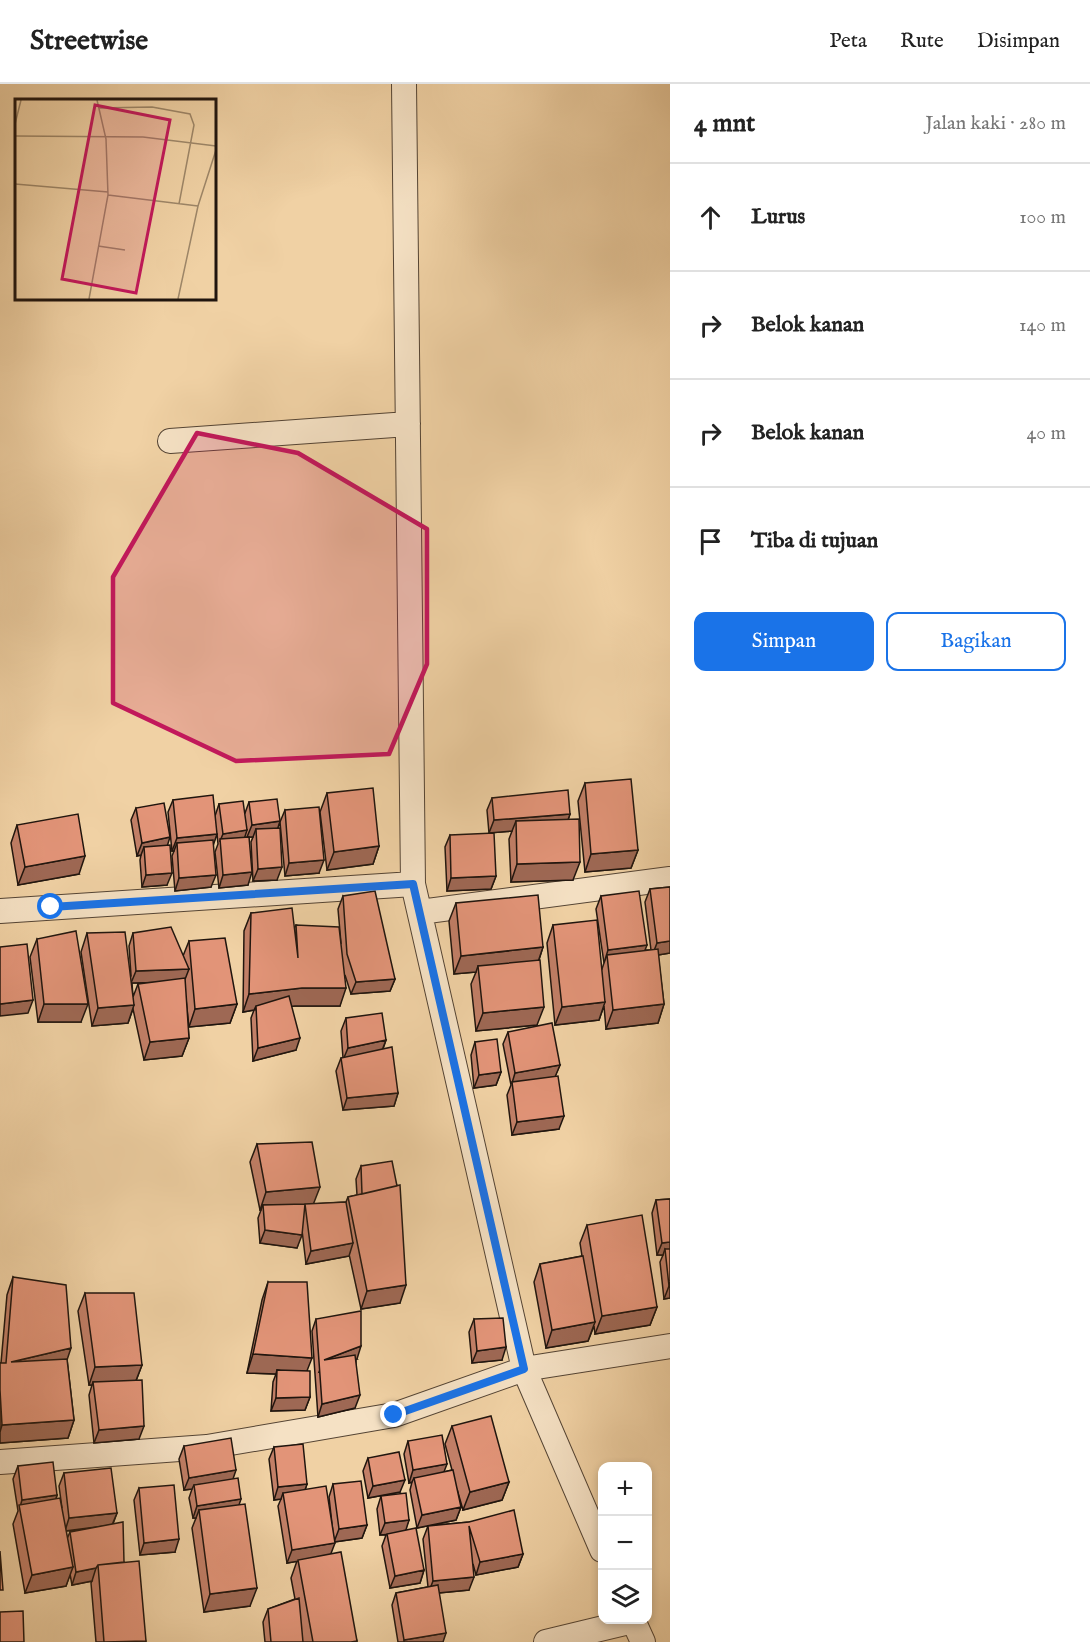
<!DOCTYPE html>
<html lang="id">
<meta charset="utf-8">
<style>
body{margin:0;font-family:"IM FELL English",serif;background:#f6f6f6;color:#222}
.controls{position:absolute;right:18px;bottom:18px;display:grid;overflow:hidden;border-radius:12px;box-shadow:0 3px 9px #0003}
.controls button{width:54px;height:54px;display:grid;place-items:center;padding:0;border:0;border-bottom:2px solid #e0e0e0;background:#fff;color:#222;font:30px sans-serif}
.stop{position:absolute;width:18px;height:18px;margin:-14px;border:4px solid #1a73e8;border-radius:50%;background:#fff}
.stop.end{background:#1a73e8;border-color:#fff;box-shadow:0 2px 6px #0008}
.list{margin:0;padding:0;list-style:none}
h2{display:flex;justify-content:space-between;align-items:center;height:78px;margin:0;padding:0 24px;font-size:26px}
h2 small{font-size:20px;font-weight:400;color:#767676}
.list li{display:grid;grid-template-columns:39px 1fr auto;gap:18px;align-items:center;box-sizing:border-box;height:108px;padding:0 24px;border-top:2px solid #e0e0e0}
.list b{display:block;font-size:22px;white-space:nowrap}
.list em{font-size:20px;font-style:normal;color:#767676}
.actions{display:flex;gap:12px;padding:18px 24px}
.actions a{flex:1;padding:14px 0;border:2px solid #1a73e8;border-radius:12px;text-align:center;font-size:21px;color:#1a73e8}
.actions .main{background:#1a73e8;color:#fff}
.icon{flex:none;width:33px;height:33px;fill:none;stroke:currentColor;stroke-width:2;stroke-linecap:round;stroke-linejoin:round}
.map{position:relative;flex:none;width:670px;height:1558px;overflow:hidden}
header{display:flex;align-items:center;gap:36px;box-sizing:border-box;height:84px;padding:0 30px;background:#fff;border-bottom:2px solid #e0e0e0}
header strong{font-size:28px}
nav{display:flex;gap:33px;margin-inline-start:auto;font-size:21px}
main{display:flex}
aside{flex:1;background:#fff}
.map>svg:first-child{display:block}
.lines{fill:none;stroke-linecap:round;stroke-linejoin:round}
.minor-casing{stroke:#544434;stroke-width:26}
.minor{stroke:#f5e1c4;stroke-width:24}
.wall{fill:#c27f67;stroke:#20150e;stroke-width:1.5;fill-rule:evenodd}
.shaded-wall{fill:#9e6854;stroke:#20150e;stroke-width:1.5}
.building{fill:#e29478;stroke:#20150e;stroke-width:1.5}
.route{stroke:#1a73e8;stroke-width:8}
.marked{fill:#c2185b;fill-opacity:0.2;stroke:#c2185b;stroke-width:4.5;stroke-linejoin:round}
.inset-road{fill:none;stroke:#9d8668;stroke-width:1.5}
.view{fill:#c2185b;fill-opacity:0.15;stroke:#c2185b;stroke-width:3}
.inset-edge{fill:none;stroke:#20150e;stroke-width:3}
</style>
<header>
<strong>Streetwise</strong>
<nav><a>Peta</a><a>Rute</a><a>Disimpan</a></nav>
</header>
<main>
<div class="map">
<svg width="670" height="1558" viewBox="0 0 670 1558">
<rect width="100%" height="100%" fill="#f0d1a4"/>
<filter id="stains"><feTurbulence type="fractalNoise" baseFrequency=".00333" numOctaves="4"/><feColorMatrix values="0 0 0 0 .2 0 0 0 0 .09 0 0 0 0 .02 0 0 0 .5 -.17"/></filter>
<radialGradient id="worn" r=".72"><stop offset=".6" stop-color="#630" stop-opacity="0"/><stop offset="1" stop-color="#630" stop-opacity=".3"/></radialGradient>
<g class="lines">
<!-- minor casing -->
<g class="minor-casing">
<path id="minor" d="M 404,0 L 413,800 L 524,1285 L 602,1466
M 170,357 L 408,340
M 0,827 L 413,800
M 420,828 L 670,795
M 0,1378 L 207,1363 L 394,1331 L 524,1285 L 670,1262
M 633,1536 L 643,1558
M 546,1558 L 633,1537"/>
</g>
<!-- minor -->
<use href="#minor" class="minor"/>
</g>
<!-- wall -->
<path class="wall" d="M 585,699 L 638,766 L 631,784 L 585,788 L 578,717 Z
M 327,709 L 379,762 L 373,780 L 327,786 L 320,728 Z
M 492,714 L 570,730 L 568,736 L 573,796 L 511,798 L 509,755 L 512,747 L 489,749 L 487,726 Z
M 173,716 L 215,732 L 219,720 L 245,729 L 249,718 L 280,737 L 278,744 L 277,796 L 253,797 L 251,758 L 253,753 L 249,753 L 248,801 L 219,804 L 215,768 L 218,760 L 217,750 L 213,760 L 211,803 L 175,807 L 172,772 L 174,767 L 172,767 L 168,728 Z
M 136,724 L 167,762 L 167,801 L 142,803 L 140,776 L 141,771 L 137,772 L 131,736 Z
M 285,726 L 319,789 L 285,792 L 280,738 Z
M 17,741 L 79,790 L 18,801 L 11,759 Z
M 450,751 L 496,792 L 491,805 L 447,807 L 445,763 Z
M 670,803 L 670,869 L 658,871 L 664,920 L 658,939 L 606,945 L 604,922 L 599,936 L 555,941 L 547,859 L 553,841 L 602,885 L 604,879 L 596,825 L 601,812 L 645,866 L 651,866 L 645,818 L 650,805 Z
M 343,812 L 395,895 L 390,907 L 351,910 L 345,891 L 340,922 L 291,922 L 296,966 L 253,977 L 251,934 L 254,926 L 243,928 L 244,847 L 251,829 L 294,845 L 296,841 L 341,859 L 338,825 Z
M 456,819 L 543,863 L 539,876 L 537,941 L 476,947 L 471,900 L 476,888 L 454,890 L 449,837 Z
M 87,849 L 131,891 L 129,862 L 133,849 L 183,872 L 189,857 L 237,920 L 230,939 L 189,943 L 186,915 L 189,954 L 182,972 L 144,976 L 133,925 L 128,939 L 92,942 L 81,868 ZM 132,899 L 149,899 L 138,900 L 133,913 Z
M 37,855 L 81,938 L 38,938 L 30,873 Z
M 346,934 L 386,956 L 383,965 L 398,1009 L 394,1022 L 343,1026 L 336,987 L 341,974 L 343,974 L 341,947 Z
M 508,948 L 560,981 L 555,992 L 559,1045 L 512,1051 L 507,1011 L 511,1001 L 503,960 Z
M 475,958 L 501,988 L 496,1001 L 474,1004 L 471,971 Z
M 257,1060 L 313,1120 L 346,1118 L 348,1113 L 357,1111 L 356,1095 L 361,1082 L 400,1219 L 361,1225 L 349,1170 L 349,1172 L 306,1180 L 302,1146 L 297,1164 L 260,1159 L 258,1134 L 261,1126 L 260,1126 L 250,1078 Z
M 670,1115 L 670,1214 L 664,1215 L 660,1178 L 663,1171 L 657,1171 L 652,1129 L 656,1116 Z
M 587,1141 L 657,1223 L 650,1241 L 595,1250 L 594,1242 L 588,1257 L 546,1264 L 534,1198 L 540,1180 L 582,1172 L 580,1159 Z
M 13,1193 L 67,1275 L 74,1336 L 68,1354 L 0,1359 L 0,1279 L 1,1279 L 7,1211 Z
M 268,1198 L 307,1287 L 310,1313 L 305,1326 L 271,1327 L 273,1298 L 276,1290 L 247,1289 L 262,1216 Z
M 85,1209 L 142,1281 L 136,1297 L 139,1355 L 94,1359 L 89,1311 L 92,1301 L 89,1301 L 78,1227 Z
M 316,1235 L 357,1275 L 356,1275 L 355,1324 L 318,1333 L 312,1247 Z
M 474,1235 L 502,1276 L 472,1279 L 469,1248 Z
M 452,1342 L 509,1398 L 502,1416 L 463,1426 L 457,1405 L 461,1423 L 456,1436 L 417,1444 L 410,1406 L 412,1398 L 409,1399 L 404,1370 L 408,1357 L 444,1388 L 452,1386 L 445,1360 Z
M 184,1362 L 233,1394 L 239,1421 L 250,1522 L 204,1528 L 192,1444 L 196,1434 L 193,1434 L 189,1414 L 192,1405 L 184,1406 L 179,1375 Z
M 274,1363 L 307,1400 L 305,1406 L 331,1470 L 357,1557 L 357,1558 L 265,1558 L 263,1538 L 268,1525 L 295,1515 L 291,1494 L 297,1477 L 287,1479 L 278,1422 L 281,1415 L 274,1416 L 269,1375 Z
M 368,1374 L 400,1408 L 368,1414 L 363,1387 Z
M 18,1382 L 57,1411 L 56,1415 L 62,1424 L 59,1402 L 64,1389 L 117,1429 L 113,1440 L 146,1558 L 96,1558 L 91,1499 L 92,1497 L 72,1501 L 70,1490 L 66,1502 L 25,1509 L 13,1440 L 18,1427 L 13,1395 ZM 91,1444 L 70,1448 L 67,1455 L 66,1447 Z
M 333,1400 L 367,1441 L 362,1454 L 334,1458 L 329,1413 Z
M 139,1404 L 175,1468 L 140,1471 L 134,1416 Z
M 381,1412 L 409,1436 L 405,1446 L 424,1486 L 420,1499 L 390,1504 L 382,1462 L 386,1451 L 380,1451 L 377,1425 Z
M 469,1438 L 523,1470 L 518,1483 L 476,1491 L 473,1480 L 469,1506 L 439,1509 L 443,1558 L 398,1558 L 392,1521 L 396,1509 L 428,1503 L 423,1455 L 428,1442 Z"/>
<!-- shaded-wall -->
<path class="shaded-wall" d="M 570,730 L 566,742 L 516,737 L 512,747 L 489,749 L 494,736 Z
M 280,737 L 276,750 L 256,745 L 253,753 L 247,753 L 252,741 Z
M 247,746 L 243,759 L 220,757 L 223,750 Z
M 217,750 L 213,762 L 177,759 L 174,767 L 172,767 L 177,754 Z
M 170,753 L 166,766 L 144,763 L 141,771 L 137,772 L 142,759 Z
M 379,762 L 373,780 L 327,786 L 334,768 Z
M 638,766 L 631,784 L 585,788 L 591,770 Z
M 85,772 L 79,790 L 18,801 L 25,783 Z
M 324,776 L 319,789 L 285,792 L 289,779 Z
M 580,778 L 573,796 L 511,798 L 517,780 Z
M 282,783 L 277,796 L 253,797 L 258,785 Z
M 252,788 L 248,801 L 219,804 L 223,791 Z
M 172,789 L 167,801 L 142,803 L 146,791 Z
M 216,791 L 211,803 L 175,807 L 179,794 Z
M 496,792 L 491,805 L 447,807 L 451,794 Z
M 670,857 L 670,869 L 652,872 L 657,859 Z
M 647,861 L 642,874 L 607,871 L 604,879 L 608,866 Z
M 543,863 L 537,881 L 478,882 L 476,888 L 454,890 L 461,872 Z
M 189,885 L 184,898 L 131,899 L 136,887 Z
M 395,895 L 390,907 L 351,910 L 356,898 Z
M 302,904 L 346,904 L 340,922 L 295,922 L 256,926 L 256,922 L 254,926 L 243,928 L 249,910 Z
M 33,916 L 28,929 L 0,932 L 0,920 Z
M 605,918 L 599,936 L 555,941 L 562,923 Z
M 44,920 L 88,920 L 81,938 L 38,938 Z
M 237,920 L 230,939 L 189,943 L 195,925 Z
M 664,920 L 658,939 L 606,945 L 613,926 Z
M 134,921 L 128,939 L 92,942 L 98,924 Z
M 544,923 L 537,941 L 476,947 L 483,929 Z
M 189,954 L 182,972 L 144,976 L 150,958 Z
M 300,954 L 296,966 L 253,977 L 258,964 Z
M 386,956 L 381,969 L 343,976 L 348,964 Z
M 560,981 L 555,993 L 512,999 L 515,989 Z
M 501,988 L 496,1001 L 474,1004 L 479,991 Z
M 398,1009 L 394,1022 L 343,1026 L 347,1014 Z
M 564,1032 L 559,1045 L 512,1051 L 517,1038 Z
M 320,1103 L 313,1121 L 263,1121 L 261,1126 L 260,1126 L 266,1108 Z
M 265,1146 L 302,1151 L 297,1164 L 260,1159 Z
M 670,1158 L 670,1170 L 665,1165 L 663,1171 L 657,1171 L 662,1159 Z
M 353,1159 L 349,1172 L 306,1180 L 311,1167 Z
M 406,1201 L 400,1219 L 361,1225 L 367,1207 Z
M 669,1202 L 670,1202 L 670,1214 L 664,1215 Z
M 657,1223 L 650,1241 L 595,1250 L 602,1232 Z
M 595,1238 L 588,1257 L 546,1264 L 552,1246 Z
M 361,1262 L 357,1275 L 319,1288 L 324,1276 Z
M 506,1263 L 502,1276 L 472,1279 L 477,1267 Z
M 71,1264 L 65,1282 L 11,1278 Z
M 253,1270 L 312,1274 L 305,1292 L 277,1286 L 276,1290 L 247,1289 Z
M 142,1281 L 135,1299 L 93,1298 L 92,1301 L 89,1301 L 95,1283 Z
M 360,1311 L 355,1324 L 318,1333 L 322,1320 Z
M 310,1313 L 305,1326 L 271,1327 L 276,1314 Z
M 74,1336 L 68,1354 L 0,1359 L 0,1348 L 2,1341 Z
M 144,1342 L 139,1355 L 94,1359 L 99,1346 Z
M 447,1380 L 442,1393 L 414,1394 L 412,1398 L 409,1399 L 413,1386 Z
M 236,1386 L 232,1398 L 194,1401 L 192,1405 L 184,1406 L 189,1394 Z
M 405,1396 L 400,1408 L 368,1414 L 373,1402 Z
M 509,1398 L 502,1416 L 463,1426 L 470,1408 Z
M 307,1400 L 303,1412 L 283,1409 L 281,1415 L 274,1416 L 278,1403 Z
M 57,1411 L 53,1424 L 20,1423 L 22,1416 Z
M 241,1415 L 237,1427 L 199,1426 L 196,1434 L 193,1434 L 197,1422 Z
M 461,1423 L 456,1436 L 417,1444 L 422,1431 Z
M 117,1429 L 112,1441 L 65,1447 L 69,1434 Z
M 409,1436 L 405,1449 L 380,1451 L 385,1439 Z
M 367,1441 L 362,1454 L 334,1458 L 339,1445 Z
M 179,1455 L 175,1468 L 140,1471 L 144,1459 Z
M 335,1459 L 330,1472 L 287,1479 L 292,1466 Z
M 523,1470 L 518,1483 L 476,1491 L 480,1478 Z
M 73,1483 L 66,1502 L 25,1509 L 32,1491 Z
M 96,1484 L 92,1497 L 72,1501 L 76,1488 Z
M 424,1486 L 420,1499 L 390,1504 L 395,1492 Z
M 474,1493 L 469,1506 L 428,1510 L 433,1497 Z
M 257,1504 L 250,1522 L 204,1528 L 210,1510 Z
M 446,1549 L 443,1558 L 404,1558 L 404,1556 Z"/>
<!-- building -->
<path class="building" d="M 631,695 L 638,766 L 591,770 L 585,699 Z
M 373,704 L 379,762 L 334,768 L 327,709 Z
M 568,706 L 570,730 L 494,736 L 492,714 Z
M 213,711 L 217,750 L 177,754 L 173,716 Z
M 277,715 L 280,737 L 252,741 L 249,718 Z
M 243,717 L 247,746 L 223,750 L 219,720 Z
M 164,719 L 170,753 L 142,759 L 136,724 Z
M 319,723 L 324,776 L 289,779 L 285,726 Z
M 78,730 L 85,772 L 25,783 L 17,741 Z
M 579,735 L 580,778 L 517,780 L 516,737 Z
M 280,744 L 282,783 L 258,785 L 256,745 Z
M 494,749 L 496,792 L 451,794 L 450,751 Z
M 249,753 L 252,788 L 223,791 L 220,755 Z
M 213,756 L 216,791 L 179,794 L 177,759 Z
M 170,761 L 172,789 L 146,791 L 144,763 Z
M 670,803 L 670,857 L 657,859 L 650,805 Z
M 375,807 L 395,895 L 356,898 L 347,870 L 343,812 Z
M 639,807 L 647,861 L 608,866 L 601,812 Z
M 538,811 L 543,863 L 461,872 L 456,819 Z
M 292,824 L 298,874 L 296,841 L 339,843 L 346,904 L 302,904 L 249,910 L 251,829 Z
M 597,836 L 605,918 L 562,923 L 553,841 Z
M 171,843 L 189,885 L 136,887 L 133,849 Z
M 76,847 L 88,920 L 44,920 L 37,855 Z
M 125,848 L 134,921 L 98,924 L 87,849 Z
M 225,854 L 237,920 L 195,925 L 189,857 Z
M 27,860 L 33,916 L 0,920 L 0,863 Z
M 658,865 L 664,920 L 613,926 L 607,871 Z
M 540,876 L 544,923 L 483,929 L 478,882 Z
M 185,894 L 189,954 L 150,958 L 138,900 Z
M 289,912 L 300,954 L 258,964 L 256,922 Z
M 382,929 L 386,956 L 348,964 L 346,934 Z
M 552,939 L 560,981 L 515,989 L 508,948 Z
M 497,955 L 501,988 L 479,991 L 475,958 Z
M 392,963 L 398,1009 L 347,1014 L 341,974 Z
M 558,992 L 564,1032 L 517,1038 L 512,998 Z
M 312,1058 L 320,1103 L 266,1108 L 257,1060 Z
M 392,1077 L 397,1102 L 362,1110 L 361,1082 Z
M 400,1101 L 406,1201 L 367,1207 L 348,1113 Z
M 670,1115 L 670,1158 L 662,1159 L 656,1116 Z
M 346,1118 L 353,1159 L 311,1167 L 305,1120 Z
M 305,1120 L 302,1151 L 265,1146 L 263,1121 Z
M 642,1131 L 657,1223 L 602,1232 L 587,1141 Z
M 665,1165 L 670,1165 L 670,1202 L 669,1202 Z
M 583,1172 L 595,1238 L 552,1246 L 540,1180 Z
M 13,1193 L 66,1201 L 71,1264 L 11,1278 L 67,1275 L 74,1336 L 2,1341 L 0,1306 L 0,1279 L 6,1279 Z
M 268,1198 L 307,1198 L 312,1274 L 253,1270 Z
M 85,1209 L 134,1209 L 142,1281 L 95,1283 Z
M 361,1227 L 361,1262 L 324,1276 L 355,1271 L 360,1311 L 322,1320 L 316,1235 Z
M 503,1234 L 506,1263 L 477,1267 L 474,1235 Z
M 277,1286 L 310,1287 L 310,1313 L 276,1314 Z
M 142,1296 L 144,1342 L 99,1346 L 93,1298 Z
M 491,1332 L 509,1398 L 470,1408 L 452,1342 Z
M 442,1351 L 447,1380 L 413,1386 L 408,1357 Z
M 231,1354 L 236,1386 L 189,1394 L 184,1362 Z
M 303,1360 L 307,1400 L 278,1403 L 274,1363 Z
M 399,1368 L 405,1396 L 373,1402 L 368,1374 Z
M 53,1378 L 57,1411 L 22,1416 L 18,1382 Z
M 111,1384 L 117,1429 L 69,1434 L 64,1389 Z
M 453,1386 L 461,1423 L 422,1431 L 414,1394 Z
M 238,1394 L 241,1415 L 197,1422 L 194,1401 Z
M 361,1397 L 367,1441 L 339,1445 L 333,1400 Z
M 174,1401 L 179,1455 L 144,1459 L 139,1404 Z
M 326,1402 L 335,1459 L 292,1466 L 283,1409 Z
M 406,1409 L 409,1436 L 385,1439 L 381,1412 Z
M 60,1414 L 73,1483 L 32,1491 L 19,1421 Z
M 245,1420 L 257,1504 L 210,1510 L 199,1426 Z
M 514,1426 L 523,1470 L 480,1478 L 469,1442 L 474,1493 L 433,1497 L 428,1442 L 469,1438 Z
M 123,1438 L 124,1478 L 98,1481 L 96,1484 L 76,1488 L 70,1448 Z
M 416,1444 L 424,1486 L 395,1492 L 387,1450 Z
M 0,1467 L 3,1506 L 0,1506 Z
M 341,1468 L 357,1557 L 351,1558 L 313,1558 L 298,1476 Z
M 139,1477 L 146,1557 L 104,1558 L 98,1481 Z
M 438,1501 L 446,1549 L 404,1556 L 396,1509 Z
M 299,1514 L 303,1558 L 271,1558 L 268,1525 Z
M 23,1527 L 24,1558 L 0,1558 L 0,1528 Z"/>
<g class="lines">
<!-- route -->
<path class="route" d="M 51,823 L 413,800 L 524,1285 L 394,1331"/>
</g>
<!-- marked area -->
<path class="marked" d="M 197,349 L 298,369 L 427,445 L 427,580 L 389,670 L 236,677 L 113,619 L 113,493 Z"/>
<!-- overview -->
<g transform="translate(15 15)">
<rect width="201" height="201" fill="#f0d1a4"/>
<path class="inset-road" d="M 84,9 L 137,8 L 175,15 L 179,26 L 164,105M 0,25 L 6,1M 0,37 L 128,38 L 201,47M 0,85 L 93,93M 93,96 L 183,107M 83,147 L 110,151M 74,200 L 93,96 L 91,40 L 82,1M 163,200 L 183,107 L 201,51"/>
<path class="view" d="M 80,6 L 155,21 L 121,194 L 47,180 Z"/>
<rect width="201" height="201" class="inset-edge"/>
</g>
<rect width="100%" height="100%" filter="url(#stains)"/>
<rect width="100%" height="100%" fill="url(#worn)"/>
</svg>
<div class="controls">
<button>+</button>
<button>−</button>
<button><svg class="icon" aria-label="layers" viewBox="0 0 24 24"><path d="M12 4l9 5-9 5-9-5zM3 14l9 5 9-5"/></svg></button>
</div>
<div class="stop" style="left:51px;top:823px"></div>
<div class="stop end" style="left:394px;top:1331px"></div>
</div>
<aside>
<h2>4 mnt<small>Jalan kaki · 280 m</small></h2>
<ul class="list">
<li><svg class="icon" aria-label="ahead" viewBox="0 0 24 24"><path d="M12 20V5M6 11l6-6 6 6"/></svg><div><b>Lurus</b></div><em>100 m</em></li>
<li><svg class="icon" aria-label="right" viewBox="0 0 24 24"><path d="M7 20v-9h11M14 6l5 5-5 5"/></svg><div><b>Belok kanan</b></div><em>140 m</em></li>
<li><svg class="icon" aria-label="right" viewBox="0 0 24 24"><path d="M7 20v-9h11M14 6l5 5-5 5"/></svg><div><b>Belok kanan</b></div><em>40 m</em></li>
<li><svg class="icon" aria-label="arrive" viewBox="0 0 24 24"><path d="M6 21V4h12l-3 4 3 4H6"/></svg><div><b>Tiba di tujuan</b></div></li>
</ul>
<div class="actions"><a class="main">Simpan</a><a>Bagikan</a></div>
</aside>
</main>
